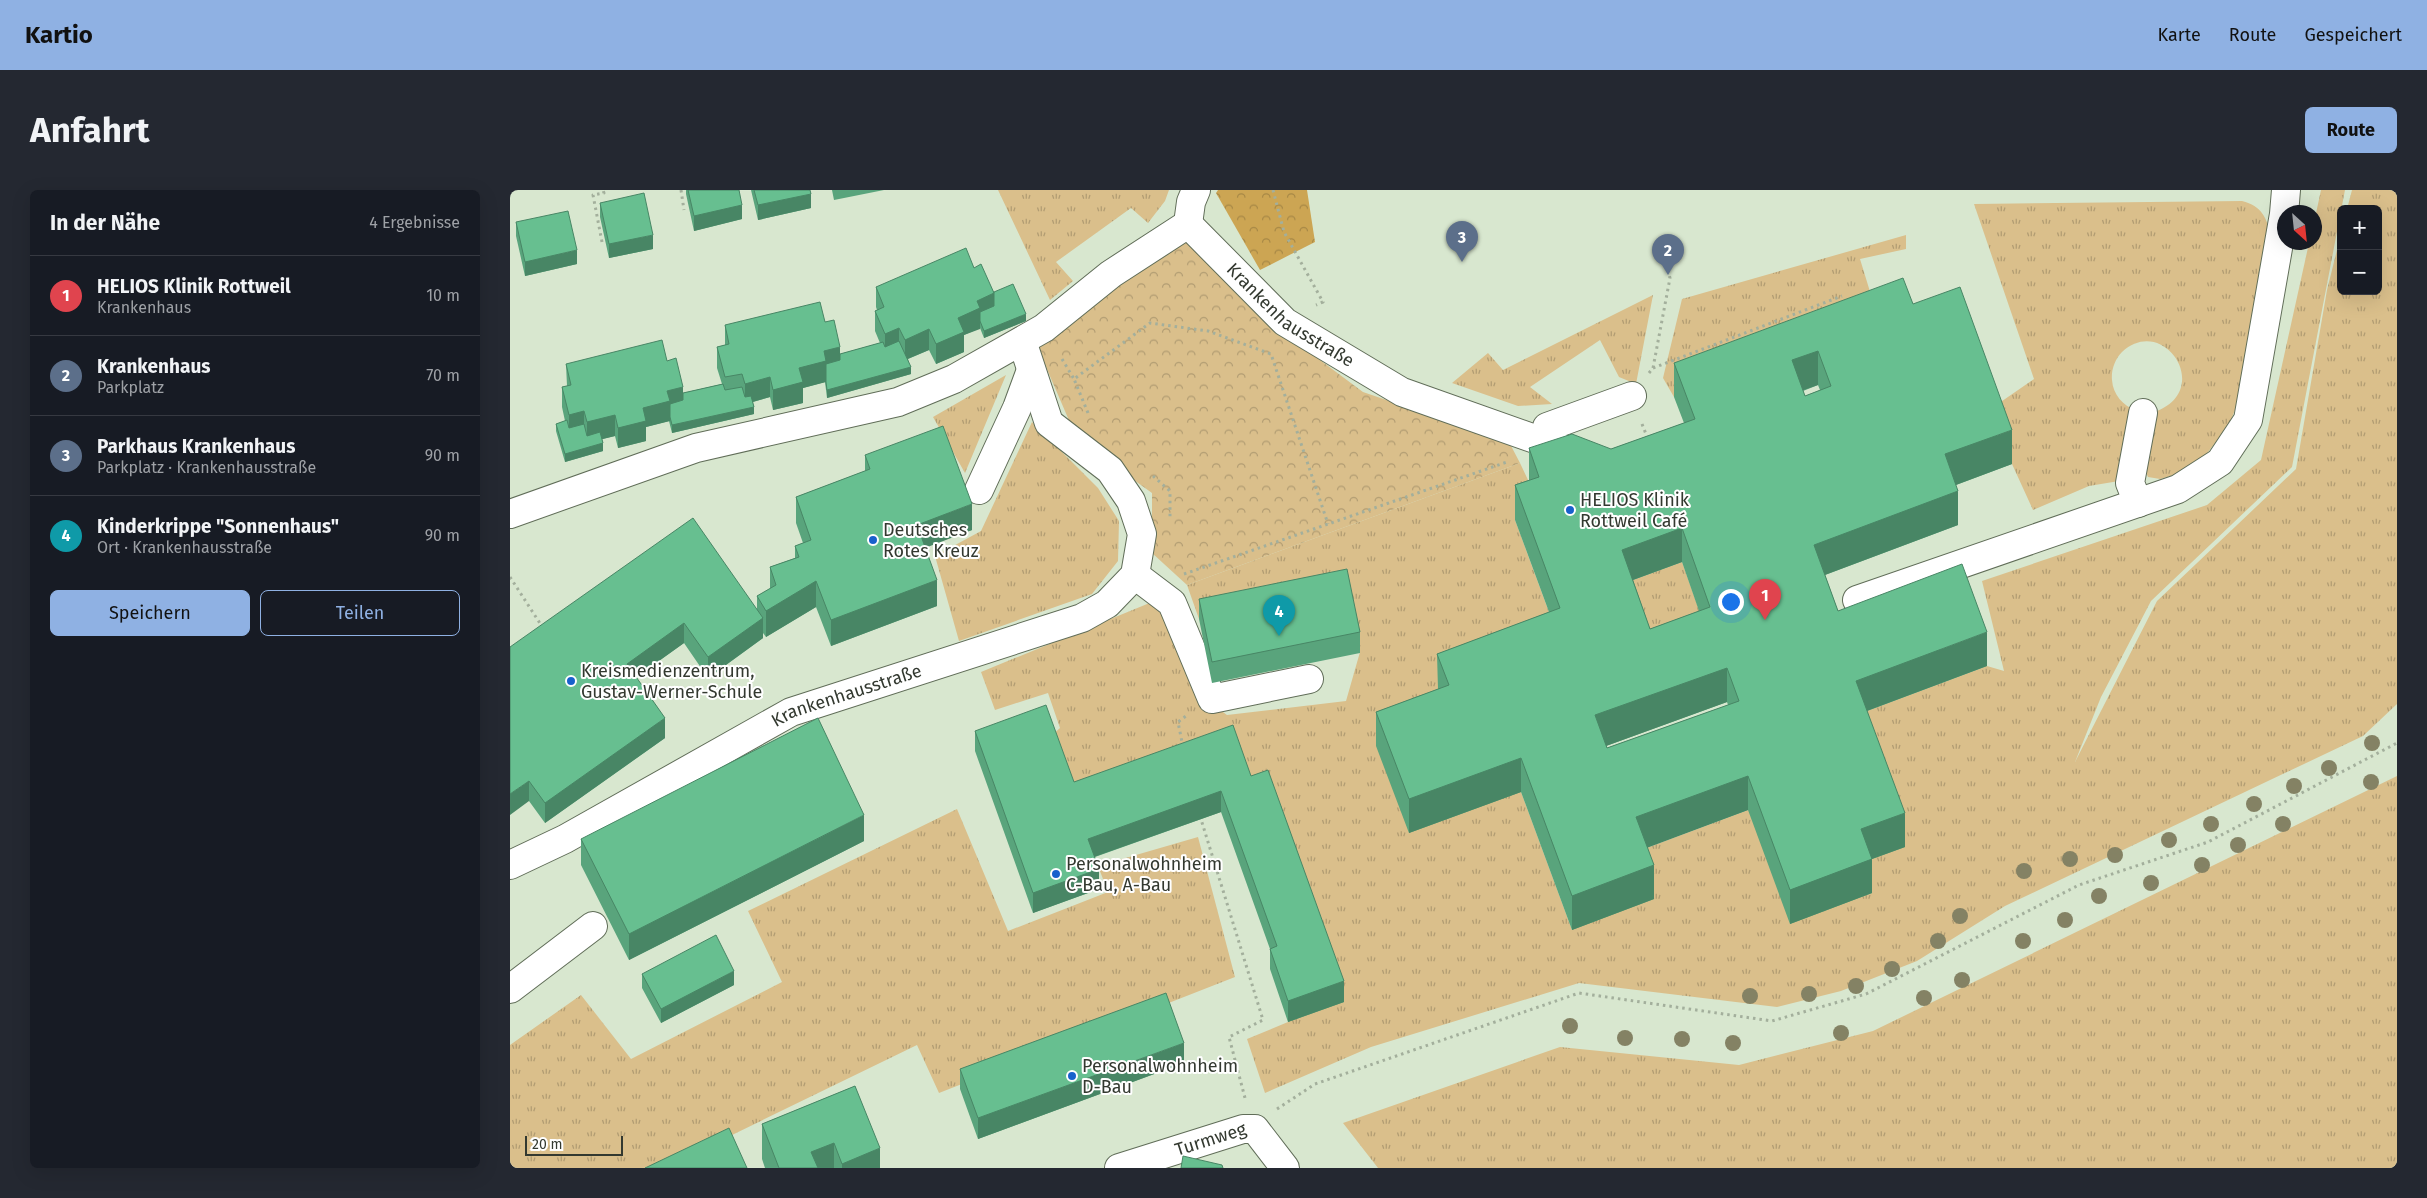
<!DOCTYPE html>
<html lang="de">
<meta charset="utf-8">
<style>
body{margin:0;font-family:"Fira Sans",sans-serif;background:#242831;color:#f1f3f6}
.controls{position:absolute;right:15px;top:15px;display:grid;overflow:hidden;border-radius:8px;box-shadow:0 5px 20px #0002}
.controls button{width:45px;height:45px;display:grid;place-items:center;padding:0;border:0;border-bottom:1px solid #363941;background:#171b24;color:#f1f3f6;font:25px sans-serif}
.compass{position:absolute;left:1767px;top:15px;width:45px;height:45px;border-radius:50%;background:#171b24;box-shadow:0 5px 20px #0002;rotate:153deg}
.scale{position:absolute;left:15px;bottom:12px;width:98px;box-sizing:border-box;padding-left:5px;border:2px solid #333930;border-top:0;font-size:14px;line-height:18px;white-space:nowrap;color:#333930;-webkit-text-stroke:4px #fff;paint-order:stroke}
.you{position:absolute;left:1220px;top:411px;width:18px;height:18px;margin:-12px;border:4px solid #fff;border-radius:50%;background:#1a73e8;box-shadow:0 0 0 8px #1a73e833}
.badge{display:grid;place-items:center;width:32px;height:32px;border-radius:50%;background:#8fb1e3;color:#fff;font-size:16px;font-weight:700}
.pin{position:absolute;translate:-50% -41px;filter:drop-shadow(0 1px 2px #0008)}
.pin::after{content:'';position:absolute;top:26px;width:18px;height:15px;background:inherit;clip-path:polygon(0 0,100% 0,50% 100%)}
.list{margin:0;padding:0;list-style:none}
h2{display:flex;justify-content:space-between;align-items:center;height:65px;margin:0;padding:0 20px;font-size:21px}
h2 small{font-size:16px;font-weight:400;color:#9ea1a6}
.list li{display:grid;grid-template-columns:32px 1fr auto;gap:15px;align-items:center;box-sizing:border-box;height:80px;padding:0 20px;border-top:1px solid #363941}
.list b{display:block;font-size:19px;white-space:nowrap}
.list p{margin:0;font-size:16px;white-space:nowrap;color:#9ea1a6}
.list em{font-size:16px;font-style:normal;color:#9ea1a6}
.actions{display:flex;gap:10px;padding:15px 20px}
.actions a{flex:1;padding:11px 0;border:1px solid #8fb1e3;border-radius:8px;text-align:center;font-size:18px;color:#8fb1e3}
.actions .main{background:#8fb1e3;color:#111}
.map{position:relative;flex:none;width:1887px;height:978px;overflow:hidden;border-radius:8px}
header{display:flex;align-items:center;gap:30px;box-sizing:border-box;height:70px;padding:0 25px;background:#8fb1e3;color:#111}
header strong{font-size:24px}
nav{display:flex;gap:28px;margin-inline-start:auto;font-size:18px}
.intro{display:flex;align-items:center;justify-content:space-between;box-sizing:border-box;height:120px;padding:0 30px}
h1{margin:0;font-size:35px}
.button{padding:12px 22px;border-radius:8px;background:#8fb1e3;color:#111;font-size:18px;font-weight:700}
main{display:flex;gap:30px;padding:0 30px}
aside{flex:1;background:#171b24;border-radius:8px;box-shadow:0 5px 20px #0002}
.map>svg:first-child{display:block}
.grass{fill:url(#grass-tufts)}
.forest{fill:url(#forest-crowns)}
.park{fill:url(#park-crowns)}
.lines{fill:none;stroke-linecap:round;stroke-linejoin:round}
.minor-casing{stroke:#606d58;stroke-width:30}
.path{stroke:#a3af9c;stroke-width:3;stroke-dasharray:2.5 4;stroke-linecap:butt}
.minor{stroke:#fff;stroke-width:28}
.tree{fill:#848264}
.wall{fill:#59a47c;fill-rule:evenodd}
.shaded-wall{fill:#488665}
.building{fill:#67bf90;stroke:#488665;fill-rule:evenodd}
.poi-dot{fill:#1861cc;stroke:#fff;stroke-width:2}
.labels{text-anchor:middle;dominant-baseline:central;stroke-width:4;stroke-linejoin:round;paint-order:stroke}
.street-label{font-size:18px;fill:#333930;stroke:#fff}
.poi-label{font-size:18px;fill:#333930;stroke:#fff;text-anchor:start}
</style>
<header>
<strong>Kartio</strong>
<nav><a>Karte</a><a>Route</a><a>Gespeichert</a></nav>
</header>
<div class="intro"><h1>Anfahrt</h1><a class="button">Route</a></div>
<main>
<aside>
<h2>In der Nähe<small>4 Ergebnisse</small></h2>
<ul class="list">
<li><span class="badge" style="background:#e0444e">1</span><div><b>HELIOS Klinik Rottweil</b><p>Krankenhaus</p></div><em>10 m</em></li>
<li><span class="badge" style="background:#5c6f8a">2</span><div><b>Krankenhaus</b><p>Parkplatz</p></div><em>70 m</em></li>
<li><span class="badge" style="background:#5c6f8a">3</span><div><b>Parkhaus Krankenhaus</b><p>Parkplatz · Krankenhausstraße</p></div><em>90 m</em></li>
<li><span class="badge" style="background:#0f9aa8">4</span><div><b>Kinderkrippe &quot;Sonnenhaus&quot;</b><p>Ort · Krankenhausstraße</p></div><em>90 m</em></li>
</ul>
<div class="actions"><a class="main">Speichern</a><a>Teilen</a></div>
</aside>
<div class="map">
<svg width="1887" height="978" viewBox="0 0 1887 978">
<defs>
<pattern id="grass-tufts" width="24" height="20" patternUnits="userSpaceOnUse" patternTransform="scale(1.25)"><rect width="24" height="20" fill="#dabf8b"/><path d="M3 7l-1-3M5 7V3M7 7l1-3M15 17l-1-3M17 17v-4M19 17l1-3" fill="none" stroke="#b19c72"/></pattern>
<pattern id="forest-crowns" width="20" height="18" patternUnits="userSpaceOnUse" patternTransform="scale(1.25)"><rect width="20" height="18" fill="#cca553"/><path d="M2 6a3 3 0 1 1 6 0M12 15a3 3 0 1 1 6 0" fill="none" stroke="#a68745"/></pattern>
<pattern id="park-crowns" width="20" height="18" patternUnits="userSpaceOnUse" patternTransform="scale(1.25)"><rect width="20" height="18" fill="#dabf8b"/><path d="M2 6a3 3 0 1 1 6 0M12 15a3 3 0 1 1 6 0" fill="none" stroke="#b19c72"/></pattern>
</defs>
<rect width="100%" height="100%" fill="#d8e7cf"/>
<!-- grass -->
<path class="grass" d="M 488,0 L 659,0 L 655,11 L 638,33 L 621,18 L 546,72 L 563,91 L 540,110 Z
M 1811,0 L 1835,0 L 1782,277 L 1641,411 L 1591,507 L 1565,572 L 1647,411 L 1786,279 L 1817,100 L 1831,44 L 1831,101 L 1868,101 L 1868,19 L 1837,19 L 1842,0 L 1887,0 L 1887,514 L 1853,546 L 1495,716 L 1407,771 L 1331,801 L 1267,817 L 1069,793 L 861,857 L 755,903 L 737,849 L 778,832 L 758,600 L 564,613 L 540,547 L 550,538 L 538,503 L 485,520 L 471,482 L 642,412 L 653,420 L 682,499 L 717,525 L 836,511 L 850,462 L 689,429 L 677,395 L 1010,273 L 1019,292 L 1005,330 L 1050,452 L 1011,602 L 1062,740 L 1126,662 L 1238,620 L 1346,525 L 1477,476 L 1494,481 L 1472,391 L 1697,315 L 1751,270 L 1799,53 L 1804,52 L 1805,28 Z
M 1732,11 C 1752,16 1757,28 1761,47 L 1736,192 L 1719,235 L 1698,262 L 1678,281 L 1650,289 L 1638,287 L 1633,276 L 1644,222 C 1705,201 1654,123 1612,162 C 1605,169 1601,180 1602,190 C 1603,205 1613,215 1626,221 L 1609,291 L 1579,296 L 1523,320 L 1502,274 L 1482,218 L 1524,189 L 1464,14 Z
M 1396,45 L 1396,59 L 1350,69 L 1369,131 L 1164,207 L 1153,188 L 1172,109 Z
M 1143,105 L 1126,194 L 1109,187 L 1090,150 L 1020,197 L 1042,214 L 1008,216 L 942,193 L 978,163 L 993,180 Z
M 496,185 L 455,283 L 423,227 Z
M 522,232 L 588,298 L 609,331 L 608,371 L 582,404 L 449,451 L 425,366 L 471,341 Z
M 1172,372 L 1200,451 L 1140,473 L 1112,394 Z
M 1887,586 L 1887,978 L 868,978 L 833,933 L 1050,857 L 1229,875 L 1363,841 Z
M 447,619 L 498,741 L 598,702 L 588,676 L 688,647 L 725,787 L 429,903 L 407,855 L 154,978 L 0,978 L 0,855 L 71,805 L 121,869 L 272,792 L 238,721 Z"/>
<!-- forest -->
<path class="forest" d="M 708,0 L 797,0 L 805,52 L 750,80 L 706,3 Z"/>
<!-- park -->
<path class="park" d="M 678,43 L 775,144 L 853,202 L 999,252 L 1010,273 L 677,395 L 642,363 L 642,303 L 567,249 L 527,156 Z"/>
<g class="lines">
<!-- minor casing -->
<g class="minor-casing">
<g id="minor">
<path id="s1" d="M 678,34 L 775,132 L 892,202 L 1070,265"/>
<path d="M 1043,256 L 1037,237 L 1122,206"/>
<path d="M 469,300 L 507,218 L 521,180"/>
<path d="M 1628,313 L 1620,293 L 1633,223"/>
<path d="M 0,324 L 186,258 L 388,212 L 444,189 L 534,138 L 601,84 L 678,34 L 681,12 L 686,0"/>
<path d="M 625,385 L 662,413 L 702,509 L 799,489"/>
<path d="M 1347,410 L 1668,299 L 1710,272 L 1738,230 L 1774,24 L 1776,0"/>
<path id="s2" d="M 0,675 L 55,649 L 281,522 L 572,428 L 597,414 L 625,385 L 632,344 L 621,311 L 600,280 L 539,233 L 512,151"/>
<path d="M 0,799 L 83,736"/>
<path id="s3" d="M 609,978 L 733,939 L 745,939 L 775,978"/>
</g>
</g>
<!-- path -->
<path class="path" d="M 171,0 L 174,20
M 763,0 L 774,42 L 813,112 L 806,115
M 92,52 L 83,5 L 94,3 L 93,0
M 552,169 L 564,189
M 1143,178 L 1332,106
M 1139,183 L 1143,178 L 1160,88 L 1150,50
M 578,223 L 564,189 L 640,133 L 698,141 L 761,164 L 818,334
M 1132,234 L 1138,249
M 643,286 L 660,301 L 660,327
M 674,384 L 997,272
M 0,387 L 33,438
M 673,557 L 668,532 L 676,526
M 690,626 L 753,830 L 719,847 L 735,908
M 767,919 L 805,894 L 1069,803 L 1262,831 L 1356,804 L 1569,695 L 1698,652 L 1887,553"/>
<!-- minor -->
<use href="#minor" class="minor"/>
</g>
<!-- trees -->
<g class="tree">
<circle cx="1862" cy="553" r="8"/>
<circle cx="1819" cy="578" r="8"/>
<circle cx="1861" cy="592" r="8"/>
<circle cx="1784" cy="596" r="8"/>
<circle cx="1744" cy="614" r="8"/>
<circle cx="1701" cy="634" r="8"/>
<circle cx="1773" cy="634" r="8"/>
<circle cx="1659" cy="650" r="8"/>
<circle cx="1728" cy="655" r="8"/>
<circle cx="1605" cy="665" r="8"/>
<circle cx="1560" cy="669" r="8"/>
<circle cx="1692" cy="675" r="8"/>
<circle cx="1514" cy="681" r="8"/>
<circle cx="1641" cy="693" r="8"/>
<circle cx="1589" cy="706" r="8"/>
<circle cx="1450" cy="726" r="8"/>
<circle cx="1555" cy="730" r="8"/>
<circle cx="1428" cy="751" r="8"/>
<circle cx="1513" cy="751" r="8"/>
<circle cx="1382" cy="779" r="8"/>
<circle cx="1452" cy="790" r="8"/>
<circle cx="1346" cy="796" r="8"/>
<circle cx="1299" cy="804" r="8"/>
<circle cx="1240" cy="806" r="8"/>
<circle cx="1414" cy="808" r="8"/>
<circle cx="1060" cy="836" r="8"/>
<circle cx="1331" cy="843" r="8"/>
<circle cx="1115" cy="848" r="8"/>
<circle cx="1172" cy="849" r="8"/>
<circle cx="1223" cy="853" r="8"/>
</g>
<!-- wall -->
<path class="wall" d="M 176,0 L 229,0 L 232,29 L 184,41 L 176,4 Z
M 241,0 L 300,0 L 301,18 L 248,30 Z
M 322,0 L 374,0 L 324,10 Z
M 90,13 L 143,59 L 99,68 L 90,27 Z
M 6,32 L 67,74 L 15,86 L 6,46 Z
M 464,78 L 484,102 L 516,131 L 474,148 L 470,138 L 454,145 L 454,162 L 426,174 L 419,160 L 398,169 L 401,184 L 317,208 L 315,192 L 293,198 L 293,213 L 263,220 L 260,207 L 243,212 L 244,224 L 162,243 L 159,231 L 136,237 L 136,251 L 108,258 L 105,246 L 92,249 L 93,261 L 55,272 L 46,241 L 46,234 L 55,231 L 52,217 L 52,197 L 57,196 L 56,174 L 157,171 L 173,203 L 212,194 L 207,178 L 207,157 L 215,155 L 215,135 L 315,132 L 330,164 L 370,153 L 365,141 L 365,121 L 367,120 L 366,117 L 366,97 Z
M 1403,114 L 1502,274 L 1446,295 L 1448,335 L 1315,385 L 1328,421 L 1477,476 L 1357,521 L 1395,657 L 1362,669 L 1362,703 L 1280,734 L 1238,620 L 1137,657 L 1144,709 L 1062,740 L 1011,602 L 899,643 L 866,556 L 866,522 L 928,499 L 927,464 L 1039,422 L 1005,330 L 1005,295 L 1019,290 L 1019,258 L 1101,259 L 1174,233 L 1164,207 L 1164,173 ZM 1308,195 L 1310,200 L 1295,206 L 1293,201 ZM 1172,372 L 1189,421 L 1140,439 L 1123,390 ZM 1217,512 L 1218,515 L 1097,558 L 1096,556 Z
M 355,265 L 462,340 L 415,357 L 427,416 L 321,456 L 306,417 L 256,447 L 253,443 L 253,448 L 198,488 L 174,453 L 126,487 L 155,548 L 35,633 L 19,611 L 0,457 L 247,419 L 247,406 L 260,399 L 260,377 L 285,368 L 285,356 L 293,353 L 286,333 L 286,307 L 355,281 Z
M 689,409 L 850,442 L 850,463 L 702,493 L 689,429 Z
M 465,541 L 564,592 L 741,586 L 834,812 L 778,832 L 760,779 L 760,759 L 711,622 L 585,667 L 589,699 L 523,723 L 465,561 Z
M 71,649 L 354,651 L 119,770 L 71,675 Z
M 132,784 L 224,795 L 151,833 L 132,798 Z
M 674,873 L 468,949 L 450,899 L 450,879 Z
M 345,896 L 370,978 L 255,978 L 252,969 L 252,934 Z"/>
<!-- shaded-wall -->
<path class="shaded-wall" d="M 301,4 L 301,18 L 248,30 L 248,15 Z
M 232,15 L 232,29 L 184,41 L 184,26 Z
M 143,45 L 143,59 L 99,68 L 99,54 Z
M 67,60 L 67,74 L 15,86 L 15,72 Z
M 484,103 L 484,123 L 470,130 L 470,139 L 454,145 L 454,162 L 426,174 L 426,154 L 448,128 L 467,111 Z
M 516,124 L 516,131 L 474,148 L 474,141 Z
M 389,138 L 389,158 L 375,164 L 375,144 Z
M 419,139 L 419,160 L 395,170 L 395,150 Z
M 330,157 L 330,178 L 316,192 L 293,198 L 293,213 L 263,220 L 263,200 L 289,178 L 314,161 Z
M 1308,161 L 1308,195 L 1282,204 L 1282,170 Z
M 401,177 L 401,184 L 317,208 L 317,200 Z
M 260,187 L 260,207 L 235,214 L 235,194 Z
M 173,197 L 173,217 L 160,221 L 160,231 L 136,237 L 136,251 L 108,258 L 108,238 L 133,218 L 157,201 Z
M 244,217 L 244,224 L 162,243 L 162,235 Z
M 74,221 L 74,241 L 59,245 L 59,225 Z
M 105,225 L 105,246 L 77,253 L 77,232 Z
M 1502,240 L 1502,274 L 1435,299 L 1435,264 Z
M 93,253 L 93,261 L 55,272 L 55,264 Z
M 1448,301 L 1448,335 L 1304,389 L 1304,355 Z
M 462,314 L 462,340 L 407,361 L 407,335 Z
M 1172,338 L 1172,372 L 1112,394 L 1112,360 Z
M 427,390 L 427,416 L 321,456 L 321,430 Z
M 306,391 L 306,417 L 256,447 L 256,421 Z
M 253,428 L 253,448 L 198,488 L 198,467 Z
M 174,433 L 174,453 L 117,494 L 117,474 Z
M 1477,442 L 1477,476 L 1346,525 L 1346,491 Z
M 1217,478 L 1217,512 L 1085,560 L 1085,525 Z
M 155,528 L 155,548 L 35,633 L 35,613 Z
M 1011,568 L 1011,602 L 899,643 L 899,609 Z
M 1238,586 L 1238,620 L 1126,662 L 1126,627 Z
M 19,591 L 19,611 L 0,625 L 0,604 Z
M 711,601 L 711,622 L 578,669 L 578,649 Z
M 1395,623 L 1395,657 L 1362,669 L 1362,703 L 1280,734 L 1280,700 L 1351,639 Z
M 354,625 L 354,651 L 119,770 L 119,744 Z
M 1144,675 L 1144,709 L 1062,740 L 1062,706 Z
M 589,679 L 589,699 L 523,723 L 523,703 Z
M 224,781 L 224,795 L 151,833 L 151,819 Z
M 834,791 L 834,812 L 778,832 L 778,811 Z
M 674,853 L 674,873 L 468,949 L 468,928 Z
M 324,953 L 324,978 L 301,978 L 301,962 Z
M 370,958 L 370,978 L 332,978 L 332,974 Z"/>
<!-- building -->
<path class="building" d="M 178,0 L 229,0 L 232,15 L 184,26 Z
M 244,0 L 300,0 L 301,4 L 248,15 Z
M 134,3 L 143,45 L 99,54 L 90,13 Z
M 58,21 L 67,60 L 15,72 L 6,32 Z
M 456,58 L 464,78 L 471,74 L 484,103 L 467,111 L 470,118 L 448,128 L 454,142 L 426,154 L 419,139 L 395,150 L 389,138 L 375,144 L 365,121 L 374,117 L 366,97 Z
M 1393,88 L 1403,114 L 1450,97 L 1502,240 L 1435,264 L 1448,301 L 1304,355 L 1328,421 L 1452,374 L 1477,442 L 1346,491 L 1395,623 L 1351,639 L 1362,669 L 1280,700 L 1238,586 L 1126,627 L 1144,675 L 1062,706 L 1011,568 L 899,609 L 866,522 L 939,495 L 927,464 L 1050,418 L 1005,295 L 1029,287 L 1019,258 L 1062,244 L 1101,259 L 1185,229 L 1164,173 ZM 1308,161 L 1321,196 L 1295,206 L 1282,170 ZM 1172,338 L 1200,417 L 1140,439 L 1112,360 ZM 1217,478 L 1229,511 L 1097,558 L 1085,525 Z
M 503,94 L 516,124 L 474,141 L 470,131 L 470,122 L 484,116 L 484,102 Z
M 310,112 L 315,132 L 324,130 L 330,157 L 314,161 L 316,171 L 289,178 L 293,192 L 263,200 L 260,187 L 235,194 L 232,184 L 215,187 L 207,157 L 219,154 L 215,135 Z
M 152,150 L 157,171 L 166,168 L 173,197 L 157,201 L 160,211 L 133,218 L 136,231 L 108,238 L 105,225 L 77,232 L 74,221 L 59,225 L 52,197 L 61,195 L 56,174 Z
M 389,151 L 401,177 L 317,200 L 316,192 L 316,174 L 330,170 L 330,164 L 373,152 L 375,157 Z
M 213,194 L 215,200 L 232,197 L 235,207 L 241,206 L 244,217 L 162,235 L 160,227 L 160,214 L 173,210 L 173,203 Z
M 57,230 L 59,238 L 74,234 L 77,246 L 90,242 L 93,253 L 55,264 L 46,234 Z
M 433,236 L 462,314 L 407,335 L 427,390 L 321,430 L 306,391 L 256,421 L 247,406 L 266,395 L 260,377 L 289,367 L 285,356 L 301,350 L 286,307 L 360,279 L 355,265 Z
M 183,328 L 253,428 L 198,467 L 174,433 L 117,474 L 155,528 L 35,613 L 19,591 L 0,604 L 0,457 Z
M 837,379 L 850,442 L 702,472 L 689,409 Z
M 536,515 L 564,592 L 723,535 L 741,586 L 758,580 L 834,791 L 778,811 L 760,759 L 767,756 L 711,601 L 578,649 L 589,679 L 523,703 L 465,541 Z
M 308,528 L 354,625 L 119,744 L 71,649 Z
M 206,745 L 224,781 L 151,819 L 132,784 Z
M 656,803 L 674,853 L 468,928 L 450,879 Z
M 345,896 L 370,958 L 332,974 L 324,953 L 301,962 L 308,978 L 269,978 L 252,934 Z
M 219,938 L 237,978 L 135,978 Z
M 673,966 L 712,975 L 713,978 L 671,978 Z"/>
<!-- markers -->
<g class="poi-dot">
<circle cx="1060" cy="320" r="5"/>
<circle cx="363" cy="350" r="5"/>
<circle cx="61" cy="491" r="5"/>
<circle cx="546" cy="684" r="5"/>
<circle cx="562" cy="886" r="5"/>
</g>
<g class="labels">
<!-- street labels -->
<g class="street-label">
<text stroke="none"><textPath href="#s1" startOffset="138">Krankenhausstraße</textPath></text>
<text stroke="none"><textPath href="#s2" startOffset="378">Krankenhausstraße</textPath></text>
<text stroke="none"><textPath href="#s3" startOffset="96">Turmweg</textPath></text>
</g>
<!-- poi labels -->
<g class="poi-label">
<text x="1070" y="310">HELIOS Klinik<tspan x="1070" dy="21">Rottweil Café</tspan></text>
<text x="373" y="340">Deutsches<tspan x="373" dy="21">Rotes Kreuz</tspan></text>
<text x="71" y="481">Kreismedienzentrum,<tspan x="71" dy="21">Gustav-Werner-Schule</tspan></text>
<text x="556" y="674">Personalwohnheim<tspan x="556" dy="21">C-Bau, A-Bau</tspan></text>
<text x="572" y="876">Personalwohnheim<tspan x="572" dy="21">D-Bau</tspan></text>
</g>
</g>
</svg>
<div class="controls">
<button>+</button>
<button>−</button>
</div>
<svg class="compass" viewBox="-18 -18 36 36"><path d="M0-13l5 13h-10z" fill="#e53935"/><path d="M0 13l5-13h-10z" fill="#9ea1a6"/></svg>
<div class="scale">20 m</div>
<div class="you"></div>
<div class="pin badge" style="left:1255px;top:430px;background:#e0444e">1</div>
<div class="pin badge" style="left:1158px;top:85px;background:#5c6f8a">2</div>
<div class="pin badge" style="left:952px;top:72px;background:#5c6f8a">3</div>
<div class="pin badge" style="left:769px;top:446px;background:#0f9aa8">4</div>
</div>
</main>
